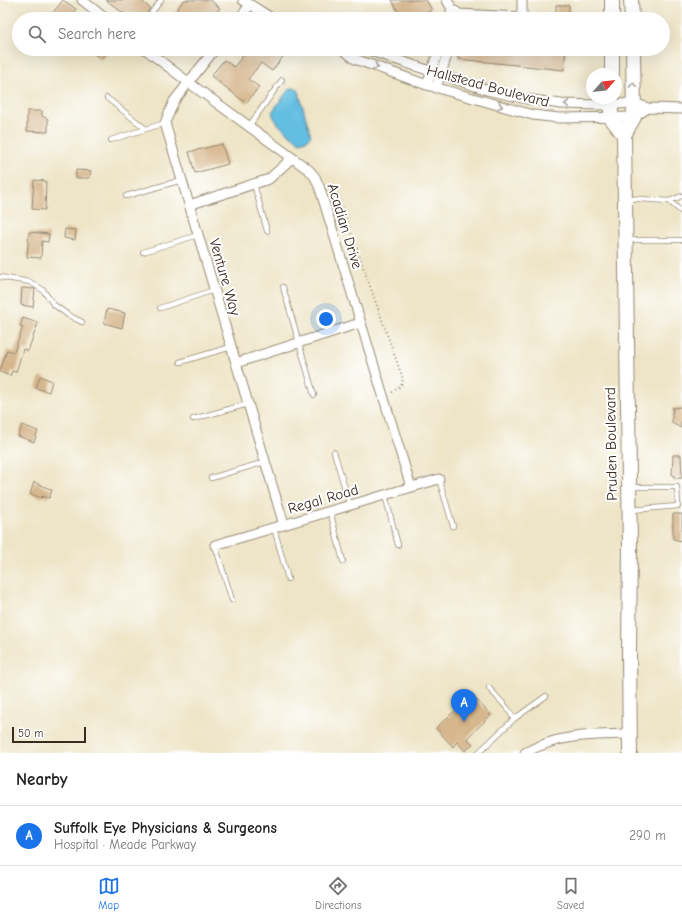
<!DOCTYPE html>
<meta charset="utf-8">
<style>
body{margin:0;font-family:"Comic Neue",sans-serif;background:#f2f2f2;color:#222}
.compass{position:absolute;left:586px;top:68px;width:36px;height:36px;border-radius:50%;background:#fff;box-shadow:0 4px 16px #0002;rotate:63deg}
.scale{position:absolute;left:12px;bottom:10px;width:74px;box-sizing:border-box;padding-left:4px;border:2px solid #3b2a1e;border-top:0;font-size:11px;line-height:14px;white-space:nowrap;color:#3b2a1e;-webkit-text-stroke:3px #fff;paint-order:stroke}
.you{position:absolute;left:326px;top:319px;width:14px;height:14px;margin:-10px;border:3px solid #fff;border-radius:50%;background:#1a73e8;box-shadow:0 0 0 6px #1a73e833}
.badge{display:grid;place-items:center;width:26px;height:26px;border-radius:50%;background:#1a73e8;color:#fff;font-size:13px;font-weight:700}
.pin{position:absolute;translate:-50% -33px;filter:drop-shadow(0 1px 2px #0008)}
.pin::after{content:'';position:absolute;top:21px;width:14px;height:12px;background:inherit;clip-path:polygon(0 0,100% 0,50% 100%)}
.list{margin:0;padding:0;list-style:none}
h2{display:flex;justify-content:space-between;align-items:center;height:52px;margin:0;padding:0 16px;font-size:17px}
h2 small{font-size:13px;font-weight:400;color:#767676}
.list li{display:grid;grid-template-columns:26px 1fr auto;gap:12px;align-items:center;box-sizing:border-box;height:60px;padding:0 16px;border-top:1px solid #e0e0e0}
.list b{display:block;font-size:15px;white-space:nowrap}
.list p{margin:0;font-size:13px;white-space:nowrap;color:#767676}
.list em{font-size:13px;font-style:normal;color:#767676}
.icon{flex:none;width:22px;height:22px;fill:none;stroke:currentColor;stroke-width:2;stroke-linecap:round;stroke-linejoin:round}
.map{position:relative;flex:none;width:682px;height:753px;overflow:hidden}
.search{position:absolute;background:#fff;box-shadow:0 4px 16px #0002;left:12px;right:12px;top:12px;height:44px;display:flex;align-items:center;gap:10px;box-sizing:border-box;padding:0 14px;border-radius:22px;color:#767676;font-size:15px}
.sheet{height:112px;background:#fff}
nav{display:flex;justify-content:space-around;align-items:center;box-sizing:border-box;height:56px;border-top:1px solid #e0e0e0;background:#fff;font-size:11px;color:#767676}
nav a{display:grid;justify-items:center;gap:2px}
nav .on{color:#1a73e8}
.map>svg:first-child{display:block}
.water{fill:#63bee1;stroke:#4f7480}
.building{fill:#d6b68c}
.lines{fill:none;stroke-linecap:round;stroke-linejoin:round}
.lane-casing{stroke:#948872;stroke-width:6}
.street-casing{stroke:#948872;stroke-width:11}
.primary-casing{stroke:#948872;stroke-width:16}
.path{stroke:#948872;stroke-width:2;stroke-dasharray:1 3;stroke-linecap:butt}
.lane{stroke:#fff;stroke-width:4.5}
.street{stroke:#fff;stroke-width:9}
.primary{stroke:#fff;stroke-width:14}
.oneway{stroke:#a79f9a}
.labels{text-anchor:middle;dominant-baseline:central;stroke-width:4;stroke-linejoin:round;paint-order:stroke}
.street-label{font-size:15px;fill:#3b2a1e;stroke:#fff}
</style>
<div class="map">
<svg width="682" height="753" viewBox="0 0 682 753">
<rect width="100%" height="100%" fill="#fff"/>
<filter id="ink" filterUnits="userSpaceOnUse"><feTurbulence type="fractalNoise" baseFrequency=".025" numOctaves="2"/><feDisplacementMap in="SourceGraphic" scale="8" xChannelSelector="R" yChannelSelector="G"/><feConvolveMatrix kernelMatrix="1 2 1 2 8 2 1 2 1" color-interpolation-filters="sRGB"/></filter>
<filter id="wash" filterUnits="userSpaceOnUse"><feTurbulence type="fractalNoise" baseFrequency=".012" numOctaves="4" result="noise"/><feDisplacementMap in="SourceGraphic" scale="16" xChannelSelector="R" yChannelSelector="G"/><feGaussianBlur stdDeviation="0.9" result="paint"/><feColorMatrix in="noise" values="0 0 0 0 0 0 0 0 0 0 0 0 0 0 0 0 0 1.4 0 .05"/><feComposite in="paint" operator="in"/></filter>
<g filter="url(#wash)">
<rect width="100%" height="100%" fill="#eee5c7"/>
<!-- water -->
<path class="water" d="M 293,88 L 298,89 L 311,136 L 307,140 L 300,142 C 291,136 274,124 272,112 L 289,89 Z"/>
<g id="blocks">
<!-- building -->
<path class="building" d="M 63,0 L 76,9 L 68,19 L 48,19 Z
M 106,0 L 140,0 L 150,8 L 143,19 L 131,19 Z
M 184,0 L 210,0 L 220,8 L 211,19 L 170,19 Z
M 392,0 L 426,0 L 432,10 L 425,13 L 428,19 L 402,19 Z
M 556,5 L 569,5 L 569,19 L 556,19 Z
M 88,49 L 110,49 L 101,59 Z
M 248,49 L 278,49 L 285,54 L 272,71 L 261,63 L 248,79 L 259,87 L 246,103 L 211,76 L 224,60 L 234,67 Z
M 459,49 L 566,49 L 564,70 L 458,59 Z
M 27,111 L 42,111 L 42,116 L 48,119 L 48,132 L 27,131 Z
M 222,144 L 228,164 L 195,173 L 189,152 Z
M 76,170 L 91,171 L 90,178 L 76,178 Z
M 34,180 L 46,181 L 45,210 L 32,209 Z
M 65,229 L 76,230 L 75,240 L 64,238 Z
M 29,232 L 49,234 L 48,242 L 42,241 L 41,258 L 27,257 Z
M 22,288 L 35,289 L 33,307 L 21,305 Z
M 107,309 L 125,313 L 122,328 L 104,323 Z
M 23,318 L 38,323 L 28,351 L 23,349 L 16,372 L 12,371 L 10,376 L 0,372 L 0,371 L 7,350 L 14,352 L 23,327 L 20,326 Z
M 40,376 L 52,381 L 49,392 L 36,388 Z
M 682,407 L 682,422 L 681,422 L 681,428 L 672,423 L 672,412 L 673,412 L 672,408 Z
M 22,425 L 38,431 L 34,442 L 18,436 Z
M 673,455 L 681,455 L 682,478 L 674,478 L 674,475 L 672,475 Z
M 34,482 L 52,490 L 49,498 L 42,496 L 42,498 L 30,494 Z
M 673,514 L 682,514 L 682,541 L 673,539 Z
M 472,695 L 491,715 L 467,738 L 473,744 L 465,751 L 457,742 L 453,747 L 436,728 Z"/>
</g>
</g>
<g filter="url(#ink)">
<use href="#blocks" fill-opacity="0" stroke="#948872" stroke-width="1"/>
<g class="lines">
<!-- lane casing -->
<g class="lane-casing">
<path id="lane" d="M 522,17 L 550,18
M 147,19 L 161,0
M 107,98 L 146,129
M 249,126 L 282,80
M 111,140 L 165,123
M 254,184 L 267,231
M 126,196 L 182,180
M 626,198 L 669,201 L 682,212
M 669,201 L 682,196
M 627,240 L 682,240
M 143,252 L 198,235
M 0,277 L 30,282 L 43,290 L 53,304 L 68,315 L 82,322
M 283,287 L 314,395
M 160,308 L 214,290
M 180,362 L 231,347
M 193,419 L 248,404
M 334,452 L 350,505
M 211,478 L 265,462
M 439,479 L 453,526
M 631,487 L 677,487 L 678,506 L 631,510
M 385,495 L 398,545
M 330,511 L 343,561
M 274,528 L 288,579
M 215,545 L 232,600
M 489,688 L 508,709 L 514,719 L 546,696
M 478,753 L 514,719"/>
</g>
<!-- street casing -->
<g class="street-casing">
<path id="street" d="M 82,0 L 106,19
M 243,0 L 273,19
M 447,0 L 452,9 L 459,14 L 522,17 L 522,0
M 239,19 L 250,5
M 449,19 L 452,9
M 145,49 L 188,82 L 309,170 L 315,177 L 320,189 L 411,487
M 215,49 L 174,101 L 165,123 L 284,525
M 342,49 L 355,59 L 427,85 L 533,115 L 559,118 L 634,117 L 648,108
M 365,49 L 487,90 L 526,99 L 561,104 L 602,105 L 634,103 L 648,108 L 682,109
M 427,85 L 439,49
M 436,88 L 449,49
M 189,205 L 269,179 L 292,158
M 236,363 L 360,323
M 215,545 L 439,479
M 525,753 C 558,734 593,735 630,734"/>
</g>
<!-- primary casing -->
<g class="primary-casing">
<path id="primary" d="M 612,0 L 612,19
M 631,0 L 632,19
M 612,74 L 612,49
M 611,98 L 611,118 L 624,135
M 630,753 L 629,655 L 630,545 L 624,135 L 634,117 L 633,49"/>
</g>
<!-- path -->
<path class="path" d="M 331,190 L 343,210 L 403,379 L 401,386 L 391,393"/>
<!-- lane -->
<use href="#lane" class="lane"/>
<!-- street -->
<use href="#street" class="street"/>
<!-- primary -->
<use href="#primary" class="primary"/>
</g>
<!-- one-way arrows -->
<defs><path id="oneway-chevron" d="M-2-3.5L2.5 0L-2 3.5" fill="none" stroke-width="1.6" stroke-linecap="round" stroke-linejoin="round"/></defs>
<g class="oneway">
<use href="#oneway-chevron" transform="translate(376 67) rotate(20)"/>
<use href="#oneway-chevron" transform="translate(633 85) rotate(-91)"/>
<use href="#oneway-chevron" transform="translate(567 104) rotate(-179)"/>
<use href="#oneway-chevron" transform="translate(500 106) rotate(15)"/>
</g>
</g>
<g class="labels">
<!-- street labels -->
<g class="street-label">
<text transform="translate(488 86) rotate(15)">Hallstead Boulevard</text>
<text transform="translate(345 226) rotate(73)">Acadian Drive</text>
<text transform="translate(225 277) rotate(74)">Venture Way</text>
<text transform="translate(611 444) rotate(-91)">Pruden Boulevard</text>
<text transform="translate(323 499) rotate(-16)">Regal Road</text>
</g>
</g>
</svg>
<svg class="compass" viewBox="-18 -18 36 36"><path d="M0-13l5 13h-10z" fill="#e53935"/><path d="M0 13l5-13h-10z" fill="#767676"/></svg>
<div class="scale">50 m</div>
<div class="you"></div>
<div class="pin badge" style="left:464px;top:722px">A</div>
<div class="search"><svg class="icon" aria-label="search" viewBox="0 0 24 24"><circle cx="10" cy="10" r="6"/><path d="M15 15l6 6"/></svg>Search here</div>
</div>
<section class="sheet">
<h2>Nearby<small></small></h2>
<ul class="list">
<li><span class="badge">A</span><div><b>Suffolk Eye Physicians &amp; Surgeons</b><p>Hospital · Meade Parkway</p></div><em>290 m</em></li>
</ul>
</section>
<nav>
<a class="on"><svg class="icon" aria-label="map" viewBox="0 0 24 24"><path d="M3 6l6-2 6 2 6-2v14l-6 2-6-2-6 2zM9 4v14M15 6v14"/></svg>Map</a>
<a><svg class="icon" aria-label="directions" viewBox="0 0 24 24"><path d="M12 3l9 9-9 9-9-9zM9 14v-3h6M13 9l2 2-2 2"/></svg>Directions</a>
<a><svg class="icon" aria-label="saved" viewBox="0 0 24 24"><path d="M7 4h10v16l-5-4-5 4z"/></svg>Saved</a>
</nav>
